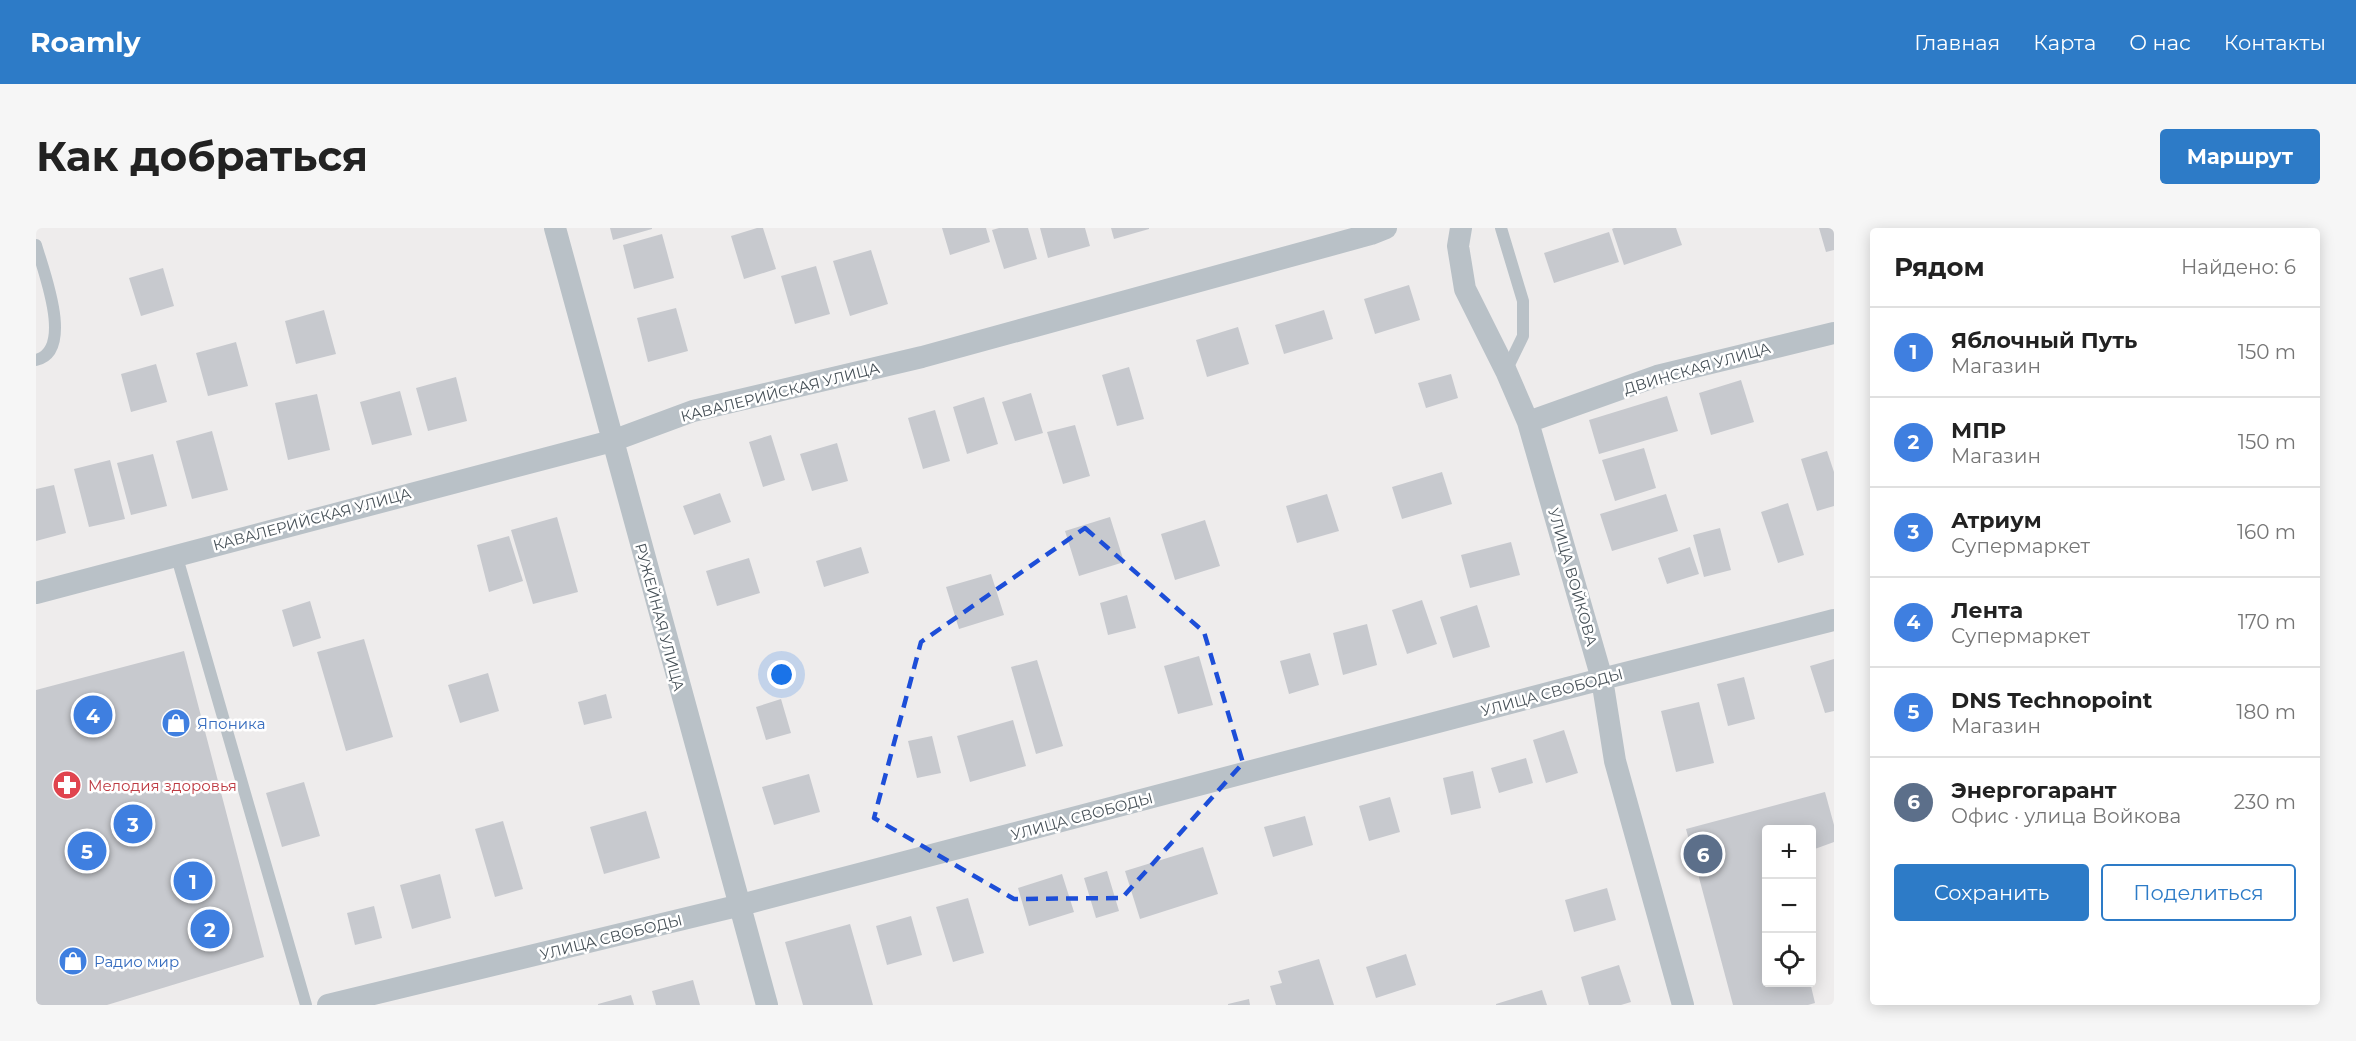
<!DOCTYPE html>
<html lang="ru">
<meta charset="utf-8">
<style>
body{margin:0;font-family:Montserrat,sans-serif;background:#f6f6f6;color:#222}
.controls{position:absolute;right:18px;bottom:18px;display:grid;overflow:hidden;border-radius:6px;box-shadow:0 3px 15px #0003}
.controls button{width:54px;height:54px;display:grid;place-items:center;padding:0;border:0;border-bottom:2px solid #e0e0e0;background:#fff;color:#222;font:30px sans-serif}
.you{position:absolute;left:746px;top:447px;width:21px;height:21px;margin:-15px;border:4px solid #fff;border-radius:50%;background:#1a73e8;box-shadow:0 0 0 9px #1a73e833}
.badge{display:grid;place-items:center;width:39px;height:39px;border-radius:50%;background:#2d7bc7;color:#fff;font-size:20px;font-weight:700}
.pin{position:absolute;translate:-50% -50%;border:3px solid #fff;box-shadow:0 2px 6px #0006}
.list{margin:0;padding:0;list-style:none}
h2{display:flex;justify-content:space-between;align-items:center;height:78px;margin:0;padding:0 24px;font-size:26px}
h2 small{font-size:20px;font-weight:400;color:#767676}
.list li{display:grid;grid-template-columns:39px 1fr auto;gap:18px;align-items:center;box-sizing:border-box;height:90px;padding:0 24px;border-top:2px solid #e0e0e0}
.list b{display:block;font-size:22px;white-space:nowrap}
.list p{margin:0;font-size:20px;white-space:nowrap;color:#767676}
.list em{font-size:20px;font-style:normal;color:#767676}
.actions{display:flex;gap:12px;padding:18px 24px}
.actions a{flex:1;padding:14px 0;border:2px solid #2d7bc7;border-radius:6px;text-align:center;font-size:21px;color:#2d7bc7}
.actions .main{background:#2d7bc7;color:#fff}
.icon{flex:none;width:33px;height:33px;fill:none;stroke:currentColor;stroke-width:2;stroke-linecap:round;stroke-linejoin:round}
.map{position:relative;flex:none;width:1798px;height:777px;overflow:hidden;border-radius:6px}
header{display:flex;align-items:center;gap:36px;box-sizing:border-box;height:84px;padding:0 30px;background:#2d7bc7;color:#fff}
header strong{font-size:28px}
nav{display:flex;gap:33px;margin-inline-start:auto;font-size:21px}
.intro{display:flex;align-items:center;justify-content:space-between;box-sizing:border-box;height:144px;padding:0 36px}
h1{margin:0;font-size:42px}
.button{padding:15px 27px;border-radius:6px;background:#2d7bc7;color:#fff;font-size:21px;font-weight:700}
main{display:flex;gap:36px;padding:0 36px}
aside{flex:1;background:#fff;border-radius:6px;box-shadow:0 3px 15px #0003}
.map>svg:first-child{display:block}
.building{fill:#c7c9ce}
.lines{fill:none;stroke-linecap:round;stroke-linejoin:round}
.service{stroke:#b9c1c7;stroke-width:12}
.minor{stroke:#b9c1c7;stroke-width:22}
.marked{fill:none;stroke:#1d4ed8;stroke-width:4.5;stroke-dasharray:12 8;stroke-linejoin:round}
.labels{text-anchor:middle;dominant-baseline:central;stroke-width:5;stroke-linejoin:round;paint-order:stroke}
.street-label{font-size:15px;fill:#465057;stroke:#fff}
.shop-label{font-size:15px;fill:#366cbe;stroke:#fff;text-anchor:start}
.health-label{font-size:15px;fill:#be3a42;stroke:#fff;text-anchor:start}
</style>
<header>
<strong>Roamly</strong>
<nav><a>Главная</a><a>Карта</a><a>О нас</a><a>Контакты</a></nav>
</header>
<div class="intro"><h1>Как добраться</h1><a class="button">Маршрут</a></div>
<main>
<div class="map">
<svg width="1798" height="777" viewBox="0 0 1798 777">
<rect width="100%" height="100%" fill="#eeecec"/>
<!-- building -->
<path class="building" d="M 574,0 L 616,0 L 616,1 L 577,12 Z
M 721,0 L 727,0 L 740,41 L 708,51 L 695,8 Z
M 906,0 L 950,0 L 954,14 L 914,27 Z
M 963,0 L 992,0 L 1001,31 L 968,41 L 956,2 Z
M 1004,0 L 1049,0 L 1054,18 L 1012,30 Z
M 1075,0 L 1113,0 L 1113,1 L 1078,11 Z
M 1578,0 L 1640,0 L 1646,17 L 1588,37 L 1576,1 Z
M 1783,0 L 1798,0 L 1798,22 L 1790,24 Z
M 1573,4 L 1583,34 L 1518,55 L 1508,25 Z
M 626,6 L 638,50 L 598,61 L 587,17 Z
M 835,22 L 852,76 L 814,88 L 797,33 Z
M 780,38 L 794,86 L 759,96 L 745,48 Z
M 127,40 L 138,78 L 105,88 L 93,50 Z
M 1373,57 L 1384,92 L 1339,106 L 1328,71 Z
M 640,80 L 652,123 L 612,134 L 601,90 Z
M 288,82 L 300,126 L 260,136 L 249,93 Z
M 1288,82 L 1297,111 L 1248,126 L 1239,97 Z
M 1202,99 L 1213,136 L 1171,149 L 1160,112 Z
M 200,114 L 212,158 L 172,168 L 160,125 Z
M 120,136 L 131,174 L 95,184 L 85,146 Z
M 1093,139 L 1108,191 L 1081,198 L 1066,147 Z
M 1415,146 L 1422,170 L 1390,180 L 1382,155 Z
M 420,149 L 431,193 L 392,203 L 380,160 Z
M 1705,152 L 1718,194 L 1675,207 L 1663,165 Z
M 364,163 L 376,207 L 336,217 L 324,174 Z
M 995,165 L 1007,205 L 979,213 L 966,174 Z
M 281,166 L 294,222 L 252,232 L 239,175 Z
M 1631,168 L 1642,203 L 1563,226 L 1553,192 Z
M 948,169 L 962,216 L 931,226 L 917,179 Z
M 899,182 L 914,233 L 887,241 L 872,190 Z
M 1039,197 L 1054,248 L 1027,256 L 1011,204 Z
M 176,203 L 192,262 L 156,271 L 140,213 Z
M 735,207 L 749,252 L 727,259 L 713,214 Z
M 801,215 L 812,253 L 776,263 L 764,226 Z
M 1608,220 L 1620,260 L 1579,273 L 1566,232 Z
M 1791,223 L 1798,244 L 1798,278 L 1781,283 L 1765,231 Z
M 117,226 L 131,278 L 95,287 L 81,235 Z
M 74,232 L 89,291 L 53,299 L 38,241 Z
M 1406,244 L 1416,276 L 1366,291 L 1356,259 Z
M 18,257 L 30,305 L 0,313 L 0,261 Z
M 684,265 L 695,294 L 658,307 L 647,278 Z
M 1291,266 L 1303,303 L 1261,315 L 1250,278 Z
M 1630,266 L 1642,303 L 1576,323 L 1564,286 Z
M 1752,275 L 1768,327 L 1742,335 L 1725,284 Z
M 521,289 L 542,364 L 497,376 L 475,302 Z
M 1074,289 L 1088,334 L 1043,348 L 1029,303 Z
M 1169,292 L 1184,338 L 1139,352 L 1125,306 Z
M 1684,300 L 1695,342 L 1668,349 L 1657,307 Z
M 473,308 L 487,353 L 453,364 L 441,317 Z
M 1475,314 L 1484,347 L 1434,360 L 1425,327 Z
M 825,319 L 833,345 L 788,359 L 780,333 Z
M 1654,319 L 1663,346 L 1631,356 L 1622,330 Z
M 713,330 L 724,365 L 681,378 L 670,343 Z
M 955,346 L 968,387 L 923,401 L 910,359 Z
M 1091,367 L 1100,400 L 1072,407 L 1064,375 Z
M 1386,372 L 1401,416 L 1371,426 L 1356,382 Z
M 274,373 L 285,410 L 257,419 L 246,382 Z
M 1441,377 L 1454,419 L 1417,430 L 1404,389 Z
M 1331,396 L 1341,437 L 1307,447 L 1297,405 Z
M 328,411 L 357,509 L 310,523 L 281,424 Z
M 148,423 L 228,729 L 71,777 L 0,777 L 0,462 Z
M 1274,425 L 1283,457 L 1253,466 L 1244,433 Z
M 1163,428 L 1177,477 L 1142,486 L 1128,438 Z
M 1798,431 L 1798,483 L 1789,485 L 1774,438 Z
M 1001,432 L 1027,518 L 1000,526 L 975,439 Z
M 452,445 L 463,483 L 424,495 L 412,457 Z
M 1708,449 L 1719,491 L 1692,498 L 1681,456 Z
M 570,466 L 576,490 L 548,497 L 542,474 Z
M 745,471 L 755,505 L 730,512 L 720,479 Z
M 1663,474 L 1678,535 L 1640,544 L 1625,483 Z
M 977,492 L 990,538 L 934,554 L 921,508 Z
M 1528,502 L 1542,545 L 1510,555 L 1497,512 Z
M 896,508 L 905,545 L 881,550 L 872,513 Z
M 1490,530 L 1497,555 L 1463,565 L 1455,540 Z
M 1437,543 L 1445,580 L 1415,587 L 1407,550 Z
M 773,546 L 784,584 L 738,597 L 726,559 Z
M 268,554 L 284,608 L 246,619 L 230,565 Z
M 1789,564 L 1798,597 L 1798,614 L 1776,622 L 1776,602 L 1730,602 L 1730,754 L 1774,754 L 1779,775 L 1772,777 L 1697,777 L 1650,601 Z
M 1354,569 L 1364,604 L 1333,613 L 1323,578 Z
M 610,583 L 624,630 L 568,646 L 554,599 Z
M 1269,588 L 1277,617 L 1237,629 L 1228,599 Z
M 467,593 L 487,661 L 459,669 L 439,601 Z
M 1167,619 L 1182,666 L 1104,691 L 1089,643 Z
M 1071,643 L 1083,683 L 1060,690 L 1048,650 Z
M 404,646 L 415,690 L 376,701 L 364,657 Z
M 1026,646 L 1038,684 L 993,698 L 982,660 Z
M 1571,660 L 1580,692 L 1538,704 L 1529,672 Z
M 932,670 L 948,725 L 917,734 L 900,679 Z
M 338,678 L 346,710 L 319,717 L 311,685 Z
M 875,688 L 886,727 L 851,737 L 840,698 Z
M 814,696 L 837,777 L 767,777 L 749,714 Z
M 1370,726 L 1380,757 L 1340,770 L 1330,739 Z
M 1283,731 L 1298,777 L 1240,777 L 1234,758 L 1246,755 L 1242,743 Z
M 1583,737 L 1595,774 L 1585,777 L 1553,777 L 1545,749 Z
M 657,752 L 664,777 L 620,777 L 616,763 Z
M 1506,762 L 1511,777 L 1460,777 L 1460,776 Z
M 595,767 L 598,777 L 562,777 L 562,776 Z
M 1213,771 L 1214,777 L 1192,777 L 1192,776 Z"/>
<g class="lines">
<!-- service -->
<path class="service" d="M 1465,0 L 1487,73 L 1487,108 L 1470,143
M 0,17 C 7,42 39,123 0,132
M 140,326 L 270,777"/>
<!-- minor -->
<path class="minor" d="M 519,0 L 731,777
M 1425,0 L 1422,18 L 1429,61 L 1470,143 L 1492,194 L 1566,451 L 1579,533 L 1647,777
M 1492,194 L 1621,148 L 1798,105
M 0,365 L 576,213 L 657,183 L 886,129 L 1335,6 L 1350,0
M 292,777 L 705,677 L 1566,451 L 1798,392"/>
</g>
<!-- marked area -->
<path class="marked" d="M 1049,300 L 1168,404 L 1207,535 L 1086,670 L 978,671 L 838,590 L 885,414 Z"/>
<!-- icons -->
<defs>
<g id="shop-disc" transform="scale(1.5)"><circle r="9.5" fill="#3f7fe0" stroke="#fff"/><path d="M-5-2.5h2.3a2.7 3.5 0 0 1 5.4 0H5L5.5 6h-11ZM-1.5-2.5h3a1.5 2.3 0 0 0-3 0Z" fill="#fff"/></g>
<g id="pharmacy-disc" transform="scale(1.5)"><circle r="9.5" fill="#e0444e" stroke="#fff"/><path d="M-2-6h4v4h4v4h-4v4h-4v-4h-4v-4h4Z" fill="#fff"/></g>
</defs>
<g fill-rule="evenodd">
<use href="#shop-disc" x="140" y="495"/>
<use href="#pharmacy-disc" x="31" y="557"/>
<use href="#shop-disc" x="37" y="733"/>
</g>
<g class="labels">
<!-- street labels -->
<g class="street-label">
<text transform="translate(1661 140) rotate(-16)">ДВИНСКАЯ УЛИЦА</text>
<text transform="translate(744 164) rotate(-14)">КАВАЛЕРИЙСКАЯ УЛИЦА</text>
<text transform="translate(276 291) rotate(-15)">КАВАЛЕРИЙСКАЯ УЛИЦА</text>
<text transform="translate(1537 349) rotate(74)">УЛИЦА ВОЙКОВА</text>
<text transform="translate(624 389) rotate(75)">РУЖЕЙНАЯ УЛИЦА</text>
<text transform="translate(1516 464) rotate(-15)">УЛИЦА СВОБОДЫ</text>
<text transform="translate(1046 588) rotate(-15)">УЛИЦА СВОБОДЫ</text>
<text transform="translate(575 709) rotate(-14)">УЛИЦА СВОБОДЫ</text>
</g>
<!-- shop labels -->
<g class="shop-label">
<text x="161" y="495">Японика</text>
<text x="58" y="733">Радио мир</text>
</g>
<!-- health labels -->
<g class="health-label">
<text x="52" y="557">Мелодия здоровья</text>
</g>
</g>
</svg>
<div class="controls">
<button>+</button>
<button>−</button>
<button><svg class="icon" aria-label="locate" viewBox="0 0 24 24"><circle cx="12" cy="12" r="6"/><path d="M12 2v4M12 18v4M2 12h4M18 12h4"/></svg></button>
</div>
<div class="you"></div>
<div class="pin badge" style="left:157px;top:653px;background:#3f7fe0">1</div>
<div class="pin badge" style="left:174px;top:701px;background:#3f7fe0">2</div>
<div class="pin badge" style="left:97px;top:596px;background:#3f7fe0">3</div>
<div class="pin badge" style="left:57px;top:487px;background:#3f7fe0">4</div>
<div class="pin badge" style="left:51px;top:623px;background:#3f7fe0">5</div>
<div class="pin badge" style="left:1667px;top:626px;background:#5c6f8a">6</div>
</div>
<aside>
<h2>Рядом<small>Найдено: 6</small></h2>
<ul class="list">
<li><span class="badge" style="background:#3f7fe0">1</span><div><b>Яблочный Путь</b><p>Магазин</p></div><em>150 m</em></li>
<li><span class="badge" style="background:#3f7fe0">2</span><div><b>МПР</b><p>Магазин</p></div><em>150 m</em></li>
<li><span class="badge" style="background:#3f7fe0">3</span><div><b>Атриум</b><p>Супермаркет</p></div><em>160 m</em></li>
<li><span class="badge" style="background:#3f7fe0">4</span><div><b>Лента</b><p>Супермаркет</p></div><em>170 m</em></li>
<li><span class="badge" style="background:#3f7fe0">5</span><div><b>DNS Technopoint</b><p>Магазин</p></div><em>180 m</em></li>
<li><span class="badge" style="background:#5c6f8a">6</span><div><b>Энергогарант</b><p>Офис · улица Войкова</p></div><em>230 m</em></li>
</ul>
<div class="actions"><a class="main">Сохранить</a><a>Поделиться</a></div>
</aside>
</main>
